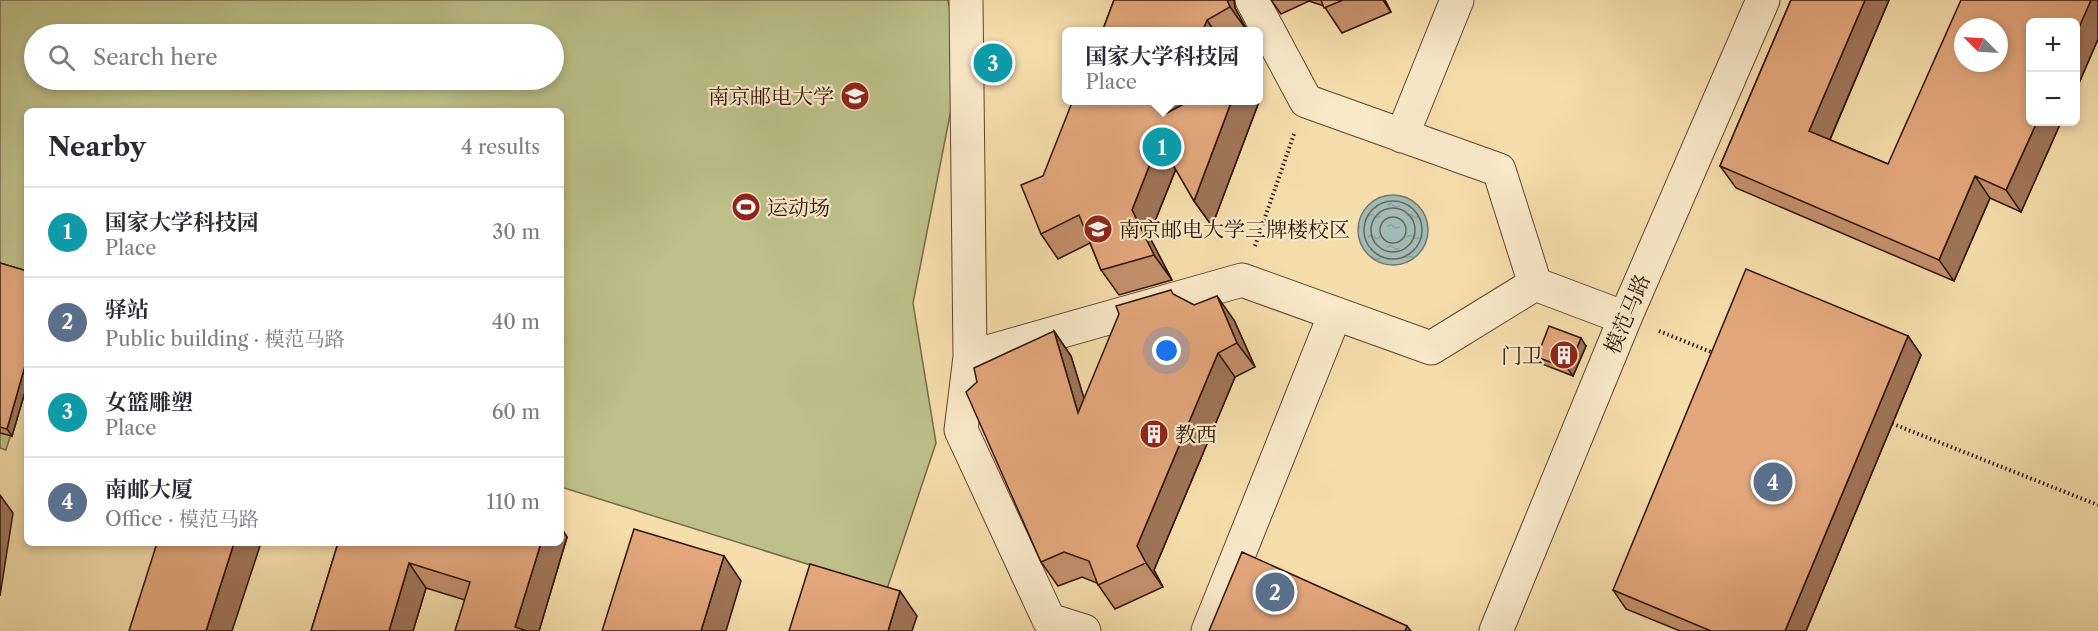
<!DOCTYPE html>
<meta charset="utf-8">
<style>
body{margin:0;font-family:"Libre Caslon Text","Noto Serif SC",serif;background:#f7f7f7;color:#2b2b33}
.controls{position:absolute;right:18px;top:18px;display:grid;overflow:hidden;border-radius:9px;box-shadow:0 3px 9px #0003}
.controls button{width:54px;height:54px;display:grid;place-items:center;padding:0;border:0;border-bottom:2px solid #e1e1e2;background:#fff;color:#2b2b33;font:30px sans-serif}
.compass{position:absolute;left:1954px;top:18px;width:54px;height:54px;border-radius:50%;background:#fff;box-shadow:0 3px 9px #0003;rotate:294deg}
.you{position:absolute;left:1167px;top:351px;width:21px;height:21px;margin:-15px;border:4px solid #fff;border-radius:50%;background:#1a73e8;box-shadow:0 0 0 9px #1a73e833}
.badge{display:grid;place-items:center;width:39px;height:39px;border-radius:50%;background:#1a73e8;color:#fff;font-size:20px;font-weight:700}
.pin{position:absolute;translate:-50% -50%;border:3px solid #fff;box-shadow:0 2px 6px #0006}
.popup{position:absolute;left:1062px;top:27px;width:201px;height:78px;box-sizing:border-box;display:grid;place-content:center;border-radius:9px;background:#fff;filter:drop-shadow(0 2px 4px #0005);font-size:20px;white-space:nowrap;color:#7c7c81}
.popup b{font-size:22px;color:#2b2b33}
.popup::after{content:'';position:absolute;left:50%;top:100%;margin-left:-12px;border:12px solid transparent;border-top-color:#fff}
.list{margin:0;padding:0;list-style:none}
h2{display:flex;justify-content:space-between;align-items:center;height:78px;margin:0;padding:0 24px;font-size:26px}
h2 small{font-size:20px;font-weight:400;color:#7c7c81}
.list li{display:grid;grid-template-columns:39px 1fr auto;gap:18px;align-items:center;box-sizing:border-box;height:90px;padding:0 24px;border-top:2px solid #e1e1e2}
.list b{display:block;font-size:22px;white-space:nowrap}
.list p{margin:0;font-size:20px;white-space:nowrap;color:#7c7c81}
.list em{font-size:20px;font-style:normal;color:#7c7c81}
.icon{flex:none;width:33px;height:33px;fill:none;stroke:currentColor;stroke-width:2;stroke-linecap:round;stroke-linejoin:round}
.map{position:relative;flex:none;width:2098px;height:631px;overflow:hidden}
.search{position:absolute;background:#fff;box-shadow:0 3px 9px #0003;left:24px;top:24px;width:540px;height:66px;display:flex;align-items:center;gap:15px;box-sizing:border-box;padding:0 21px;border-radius:33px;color:#7c7c81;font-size:22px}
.panel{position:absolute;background:#fff;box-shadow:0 3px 9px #0003;left:24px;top:108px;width:540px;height:438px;border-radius:9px}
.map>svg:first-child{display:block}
.green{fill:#bdc089;stroke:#766a46;stroke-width:1.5;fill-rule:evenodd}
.water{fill:url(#water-ripples);stroke:#73776e;stroke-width:1.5}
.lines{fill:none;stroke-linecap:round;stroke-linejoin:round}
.shore{stroke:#68665c;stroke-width:1.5}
.minor-casing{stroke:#61462e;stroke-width:35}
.path{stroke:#2f1304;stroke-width:4;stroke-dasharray:1.5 3;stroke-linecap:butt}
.minor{stroke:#f9e9c9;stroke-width:33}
.wall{fill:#c3906c;stroke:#2f1304;stroke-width:1.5}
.shaded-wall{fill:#9f7558;stroke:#2f1304;stroke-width:1.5}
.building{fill:#e3a77d;stroke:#2f1304;stroke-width:1.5;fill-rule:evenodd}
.labels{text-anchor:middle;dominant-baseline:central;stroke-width:4.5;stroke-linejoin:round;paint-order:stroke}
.poi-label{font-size:21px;fill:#2f1304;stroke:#f9e9c9;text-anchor:start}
.street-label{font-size:21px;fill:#2f1304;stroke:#f9e9c9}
</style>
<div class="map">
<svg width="2098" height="631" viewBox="0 0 2098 631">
<defs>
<pattern id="water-ripples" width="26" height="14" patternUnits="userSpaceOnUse" patternTransform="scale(1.5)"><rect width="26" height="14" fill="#a1bab4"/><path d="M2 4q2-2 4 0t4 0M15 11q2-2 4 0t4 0" fill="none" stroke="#8b9f99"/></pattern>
</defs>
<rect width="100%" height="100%" fill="#f6ddac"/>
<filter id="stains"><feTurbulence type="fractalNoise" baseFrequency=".00333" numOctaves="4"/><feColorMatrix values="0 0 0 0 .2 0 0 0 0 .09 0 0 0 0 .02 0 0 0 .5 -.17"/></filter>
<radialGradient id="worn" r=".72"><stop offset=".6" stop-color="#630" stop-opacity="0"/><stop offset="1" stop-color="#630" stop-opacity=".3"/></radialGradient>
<!-- green -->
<path class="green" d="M 0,0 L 948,0 L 960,64 L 913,303 L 936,443 L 887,589 L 561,487 L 561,111 L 27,111 L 27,382 L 6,450 L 0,448 ZM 34,34 L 554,34 L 554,80 L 34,80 Z"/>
<!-- water -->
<path class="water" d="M1358 230a35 35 0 1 1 70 0a35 35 0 1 1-70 0Z"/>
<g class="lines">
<!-- shore -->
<path class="shore" d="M1364 230a29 29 0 1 1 58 0a29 29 0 1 1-58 0Z
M1371 230a22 22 0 1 1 44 0a22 22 0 1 1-44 0Z
M1380 230a13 13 0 1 1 26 0a13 13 0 1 1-26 0Z"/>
<!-- minor casing -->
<g class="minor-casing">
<path id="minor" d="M 966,0 L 970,357 L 1242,280 L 1431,348 L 1535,284
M 1252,0 L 1306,101 L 1499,170 L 1535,284 L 1625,318
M 1402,136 L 1457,0
M 970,357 L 961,430 L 1049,620 L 1084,631
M 1208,631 L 1335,314
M 1496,631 L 1625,318 L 1763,0"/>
</g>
<!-- path -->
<path class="path" d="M 1255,246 L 1294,134
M 1659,331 L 1716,354
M 1888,422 L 2098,505"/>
<!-- minor -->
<use href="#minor" class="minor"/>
</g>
<!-- wall -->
<path class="wall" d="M 1114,0 L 1234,0 L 1235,8 L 1248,32 L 1102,32 Z
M 1271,0 L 1385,0 L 1391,12 L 1342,33 L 1324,6 L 1309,1 L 1281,14 Z
M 1791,0 L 1889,0 L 1830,140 L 1888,164 L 2098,0 L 2098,39 L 2076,90 L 2076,22 L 2031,122 L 2061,122 L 2021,212 L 1990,198 L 1954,281 L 1736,188 L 1720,166 Z
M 1258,96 L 1260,99 L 1212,226 L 1194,201 L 1176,169 L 1149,236 L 1172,280 L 1119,295 L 1101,270 L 1090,243 L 1058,259 L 1041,234 L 1043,176 L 1258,100 Z
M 0,263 L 27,271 L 27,385 L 12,436 L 0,433 Z
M 1174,295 L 1194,305 L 1234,320 L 1255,367 L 1235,377 L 1154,570 L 1163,587 L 1115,609 L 1097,583 L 1082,577 L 1058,586 L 1041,562 L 1054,331 L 1071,356 L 1084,399 Z
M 1908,336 L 1921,355 L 1806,631 L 1680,631 L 1626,609 L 1613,590 Z
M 1586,346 L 1573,376 L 1542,364 L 1537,357 Z
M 561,528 L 567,537 L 539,631 L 455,631 L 465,600 L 426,588 L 413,631 L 311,631 L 338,543 L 561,543 Z"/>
<!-- shaded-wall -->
<path class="shaded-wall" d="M 1227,0 L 1234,0 L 1235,8 L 1248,32 L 1230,7 Z
M 1383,0 L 1385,0 L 1391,12 Z
M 1865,0 L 1889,0 L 1824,153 L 1809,131 Z
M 2091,0 L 2098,0 L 2098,39 L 2076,90 L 2076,34 Z
M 1207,20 L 1215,32 L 1202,32 Z
M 1258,96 L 1260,99 L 1212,226 L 1194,201 L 1232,100 L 1258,100 Z
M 1173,100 L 1201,100 L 1167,113 Z
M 2037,122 L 2061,122 L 2021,212 L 2006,190 Z
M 1159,141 L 1177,166 L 1149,236 L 1172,280 L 1154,255 L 1132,210 Z
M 1975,176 L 1990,198 L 1954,281 L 1939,260 Z
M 1217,296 L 1234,320 L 1255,367 L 1237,343 Z
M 1054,331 L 1071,356 L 1096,437 L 1078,413 Z
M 1908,336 L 1921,355 L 1806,631 L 1785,631 Z
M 1581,338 L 1586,346 L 1573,376 L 1568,369 Z
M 1218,353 L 1235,377 L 1154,570 L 1163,587 L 1146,563 L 1137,546 Z
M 27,359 L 27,385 L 12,436 L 7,429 Z
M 0,495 L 13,513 L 0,596 Z
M 561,528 L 567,537 L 539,631 L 518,631 L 515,627 L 541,543 L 561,543 Z
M 234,543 L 261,543 L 232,631 L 206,631 Z
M 724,556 L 741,581 L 726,631 L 701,631 Z
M 409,563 L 426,588 L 413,631 L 389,631 Z
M 900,591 L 917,616 L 912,631 L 888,631 Z
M 1407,626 L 1411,631 L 1405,631 Z"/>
<!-- building -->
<path class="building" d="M 1114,0 L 1227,0 L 1230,7 L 1207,20 L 1202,32 L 1102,32 Z
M 1321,0 L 1343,0 L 1324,8 Z
M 1791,0 L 1865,0 L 1809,131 L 1888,164 L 1961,0 L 2091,0 L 2076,34 L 2076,22 L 2031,22 L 2031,122 L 2037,122 L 2006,190 L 1975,176 L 1939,260 L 1720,166 ZM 1963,27 L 1999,27 L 1999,63 L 1963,63 Z
M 1073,100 L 1173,100 L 1167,113 L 1191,100 L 1232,100 L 1194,201 L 1159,141 L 1132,210 L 1154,255 L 1101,270 L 1079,215 L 1041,234 L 1021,185 L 1043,176 Z
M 0,263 L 27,271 L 27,359 L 7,429 L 0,427 Z
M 1746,269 L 1908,336 L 1785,631 L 1711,631 L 1613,590 Z
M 1171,290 L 1173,294 L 1194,305 L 1217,296 L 1237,343 L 1218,353 L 1137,546 L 1146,563 L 1098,585 L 1089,561 L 1064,552 L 1041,562 L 966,392 L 977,382 L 974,368 L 1054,331 L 1078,413 L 1119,314 L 1116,306 Z
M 1549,326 L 1581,338 L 1568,369 L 1537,357 Z
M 634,529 L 724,556 L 701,631 L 602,631 Z
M 157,543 L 234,543 L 206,631 L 129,631 Z
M 338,543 L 541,543 L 515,627 L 527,631 L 455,631 L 470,582 L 409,563 L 389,631 L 311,631 Z
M 1242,552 L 1407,626 L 1405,631 L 1209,631 Z
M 810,564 L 900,591 L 888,631 L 789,631 Z"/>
<!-- icons -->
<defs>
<g id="university-disc" transform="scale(1.5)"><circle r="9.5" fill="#8f2418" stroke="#f9e9c9"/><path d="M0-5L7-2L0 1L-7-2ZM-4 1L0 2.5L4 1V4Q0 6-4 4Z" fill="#fff"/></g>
<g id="stadium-disc" transform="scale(1.5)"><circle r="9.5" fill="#8f2418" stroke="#f9e9c9"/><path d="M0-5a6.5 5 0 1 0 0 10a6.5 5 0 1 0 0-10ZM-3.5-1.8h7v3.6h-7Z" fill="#fff"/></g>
<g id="building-disc" transform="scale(1.5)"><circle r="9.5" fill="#8f2418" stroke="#f9e9c9"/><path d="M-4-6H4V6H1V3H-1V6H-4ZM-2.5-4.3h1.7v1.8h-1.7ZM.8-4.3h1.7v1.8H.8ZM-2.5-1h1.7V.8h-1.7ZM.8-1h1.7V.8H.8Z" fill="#fff"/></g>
</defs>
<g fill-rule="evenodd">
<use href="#university-disc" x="855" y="96"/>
<use href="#stadium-disc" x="746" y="207"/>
<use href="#university-disc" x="1098" y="229"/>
<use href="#building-disc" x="1564" y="355"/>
<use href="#building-disc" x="1154" y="434"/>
</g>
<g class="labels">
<!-- poi labels -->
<g class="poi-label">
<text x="834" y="96" text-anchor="end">南京邮电大学</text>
<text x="767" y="207">运动场</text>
<text x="1119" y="229">南京邮电大学三牌楼校区</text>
<text x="1543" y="355" text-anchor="end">门卫</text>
<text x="1175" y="434">教西</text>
</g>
<!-- street labels -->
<g class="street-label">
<text transform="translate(1627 314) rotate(-67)">模范马路</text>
</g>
</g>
<rect width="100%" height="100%" filter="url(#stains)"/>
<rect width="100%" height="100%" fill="url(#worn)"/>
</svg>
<div class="controls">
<button>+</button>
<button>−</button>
</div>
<svg class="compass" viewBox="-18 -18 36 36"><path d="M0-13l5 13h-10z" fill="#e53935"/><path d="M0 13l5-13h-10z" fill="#7c7c81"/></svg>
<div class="you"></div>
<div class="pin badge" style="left:1162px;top:147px;background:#0f9aa8">1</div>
<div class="popup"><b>国家大学科技园</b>Place</div>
<div class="pin badge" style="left:1275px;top:592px;background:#5c6f8a">2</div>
<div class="pin badge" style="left:993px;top:63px;background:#0f9aa8">3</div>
<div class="pin badge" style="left:1773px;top:482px;background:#5c6f8a">4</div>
<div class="search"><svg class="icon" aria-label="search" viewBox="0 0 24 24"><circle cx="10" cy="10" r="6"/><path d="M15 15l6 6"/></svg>Search here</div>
<section class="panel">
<h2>Nearby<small>4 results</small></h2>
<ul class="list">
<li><span class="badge" style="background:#0f9aa8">1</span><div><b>国家大学科技园</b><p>Place</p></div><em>30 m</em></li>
<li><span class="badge" style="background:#5c6f8a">2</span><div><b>驿站</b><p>Public building · 模范马路</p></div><em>40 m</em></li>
<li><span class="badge" style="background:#0f9aa8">3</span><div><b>女篮雕塑</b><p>Place</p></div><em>60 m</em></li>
<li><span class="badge" style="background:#5c6f8a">4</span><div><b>南邮大厦</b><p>Office · 模范马路</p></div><em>110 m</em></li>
</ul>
</section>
</div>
